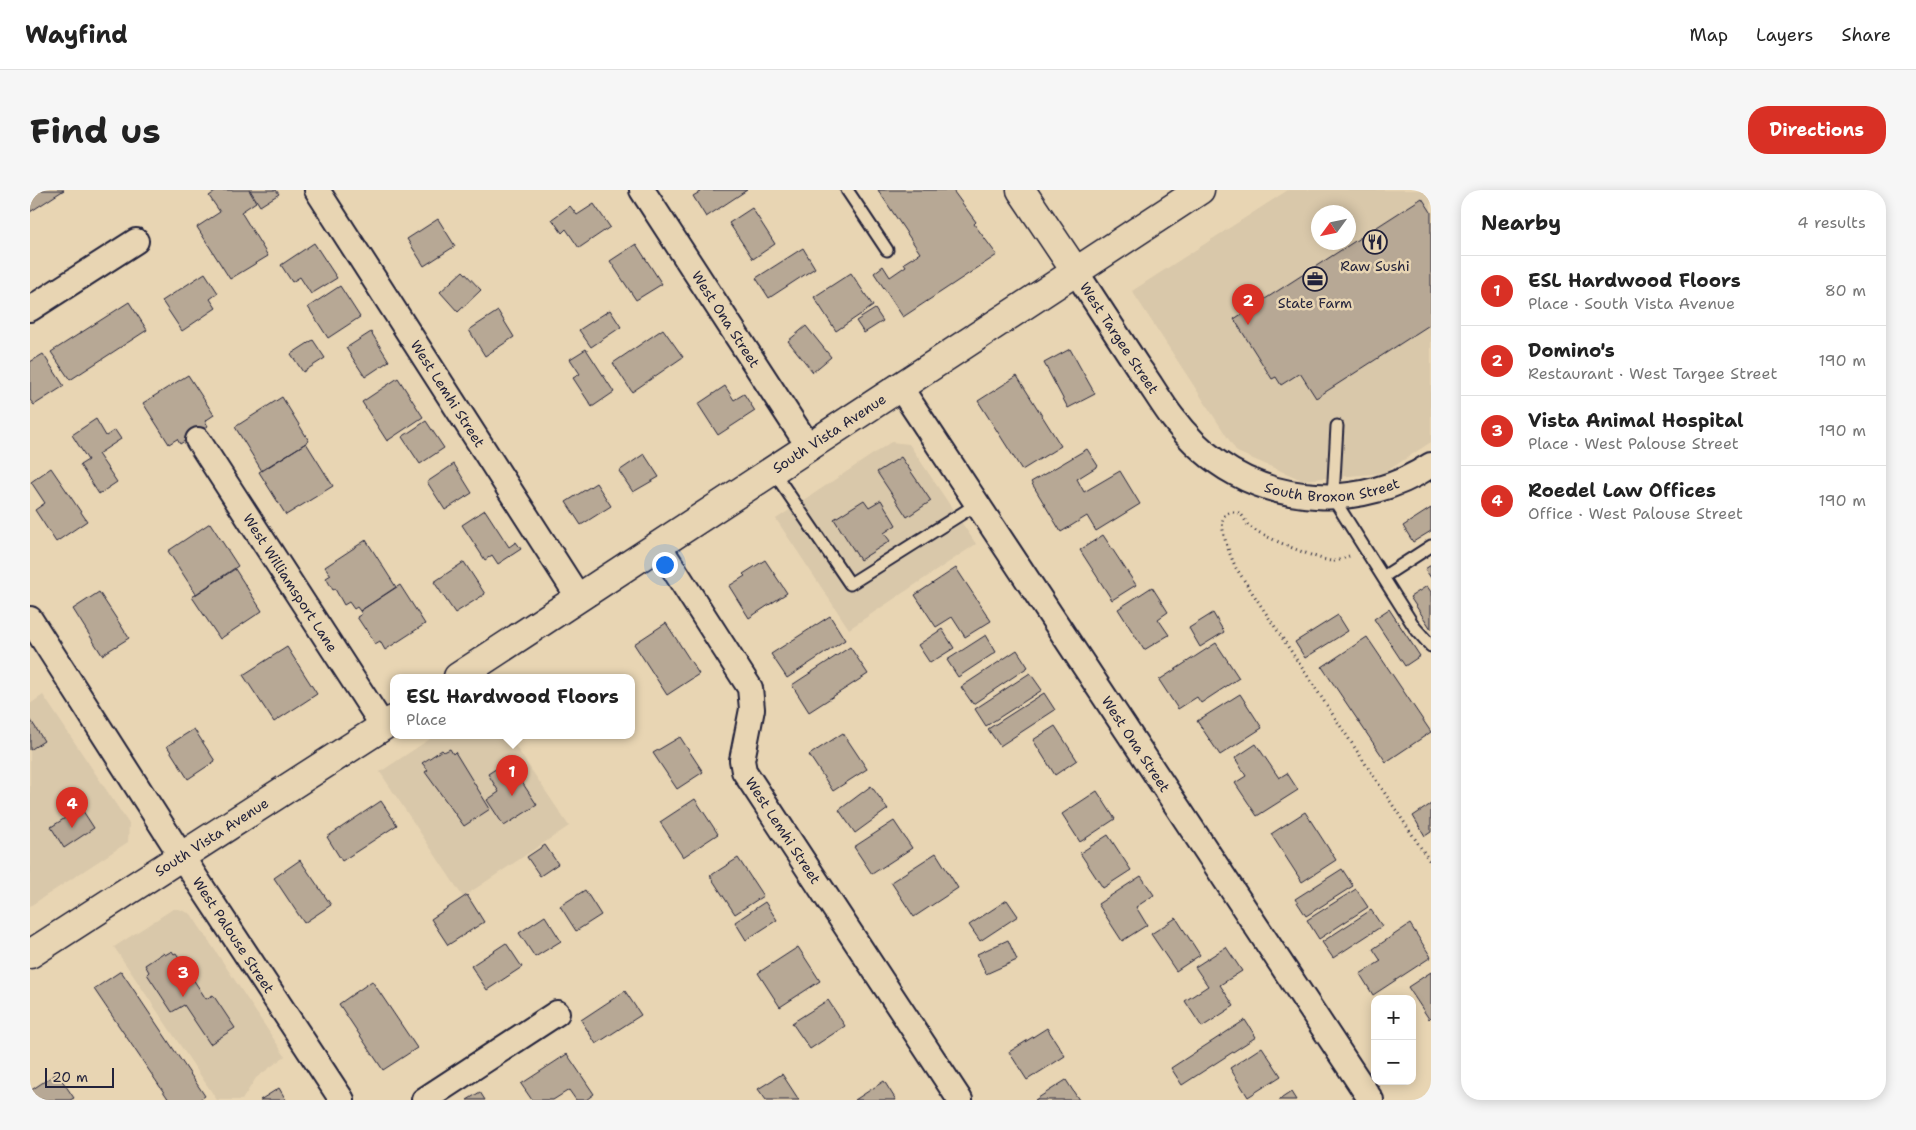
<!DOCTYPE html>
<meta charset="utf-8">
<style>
body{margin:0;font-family:"Shantell Sans",sans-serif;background:#f6f6f6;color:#222}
.controls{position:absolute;right:15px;bottom:15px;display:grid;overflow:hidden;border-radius:10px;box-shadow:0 2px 12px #0003}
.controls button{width:45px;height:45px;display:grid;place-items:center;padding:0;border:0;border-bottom:1px solid #e0e0e0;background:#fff;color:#222;font:25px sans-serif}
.compass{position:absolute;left:1281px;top:15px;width:45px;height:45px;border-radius:50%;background:#fff;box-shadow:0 2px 12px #0003;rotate:237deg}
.scale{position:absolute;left:15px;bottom:12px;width:69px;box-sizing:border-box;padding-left:5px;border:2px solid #22223b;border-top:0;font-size:14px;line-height:18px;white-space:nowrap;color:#22223b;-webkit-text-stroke:4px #e8d5b3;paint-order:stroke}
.you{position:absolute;left:634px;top:374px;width:18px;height:18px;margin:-12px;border:4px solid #fff;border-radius:50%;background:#1a73e8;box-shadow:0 0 0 8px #1a73e833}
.badge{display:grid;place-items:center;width:32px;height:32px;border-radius:50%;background:#d93025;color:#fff;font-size:16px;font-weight:700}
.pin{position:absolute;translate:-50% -41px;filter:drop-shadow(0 1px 2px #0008)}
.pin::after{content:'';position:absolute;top:26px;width:18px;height:15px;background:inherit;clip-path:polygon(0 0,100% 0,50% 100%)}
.popup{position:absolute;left:360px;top:484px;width:245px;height:65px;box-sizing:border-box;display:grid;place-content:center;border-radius:10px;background:#fff;filter:drop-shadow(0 1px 4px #0005);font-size:16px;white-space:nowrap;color:#767676}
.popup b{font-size:19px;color:#222}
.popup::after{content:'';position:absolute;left:50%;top:100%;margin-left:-10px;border:10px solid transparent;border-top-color:#fff}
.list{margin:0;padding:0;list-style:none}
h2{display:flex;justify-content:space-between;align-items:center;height:65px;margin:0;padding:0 20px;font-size:21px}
h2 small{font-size:16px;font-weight:400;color:#767676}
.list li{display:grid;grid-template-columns:32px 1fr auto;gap:15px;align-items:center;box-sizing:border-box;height:70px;padding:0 20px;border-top:1px solid #e0e0e0}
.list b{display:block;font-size:19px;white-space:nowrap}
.list p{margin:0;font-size:16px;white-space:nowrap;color:#767676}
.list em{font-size:16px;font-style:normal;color:#767676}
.map{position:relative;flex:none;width:1401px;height:910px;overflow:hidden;border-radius:20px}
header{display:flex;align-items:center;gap:30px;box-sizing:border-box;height:70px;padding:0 25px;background:#fff;border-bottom:1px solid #e0e0e0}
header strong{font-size:24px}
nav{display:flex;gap:28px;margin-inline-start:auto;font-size:18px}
.intro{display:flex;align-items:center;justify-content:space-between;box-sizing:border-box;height:120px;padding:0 30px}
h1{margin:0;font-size:35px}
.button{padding:12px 22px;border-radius:20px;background:#d93025;color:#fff;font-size:18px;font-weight:700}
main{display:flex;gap:30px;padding:0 30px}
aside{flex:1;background:#fff;border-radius:20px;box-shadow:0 2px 12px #0003}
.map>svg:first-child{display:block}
.built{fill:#d9c8aa;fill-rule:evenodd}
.building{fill:#b7a895;stroke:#22223b}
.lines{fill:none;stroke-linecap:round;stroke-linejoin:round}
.lane-casing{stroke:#22223b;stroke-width:15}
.street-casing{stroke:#22223b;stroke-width:28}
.secondary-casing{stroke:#22223b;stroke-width:31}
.primary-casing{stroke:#22223b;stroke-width:31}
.path{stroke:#22223b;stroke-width:3;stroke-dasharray:1 4;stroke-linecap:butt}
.lane{stroke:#e8d5b3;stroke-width:11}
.street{stroke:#e8d5b3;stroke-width:24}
.secondary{stroke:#e8d5b3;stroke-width:28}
.primary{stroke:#e8d5b3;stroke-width:28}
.labels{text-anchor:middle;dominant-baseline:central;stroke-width:5;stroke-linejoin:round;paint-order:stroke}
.poi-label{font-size:14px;fill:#22223b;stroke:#e8d5b3}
.street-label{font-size:14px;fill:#22223b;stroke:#e8d5b3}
</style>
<header>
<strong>Wayfind</strong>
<nav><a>Map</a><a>Layers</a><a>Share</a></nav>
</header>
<div class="intro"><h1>Find us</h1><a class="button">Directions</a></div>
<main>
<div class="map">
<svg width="1401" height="910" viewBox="0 0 1401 910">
<rect width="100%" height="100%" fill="#e8d5b3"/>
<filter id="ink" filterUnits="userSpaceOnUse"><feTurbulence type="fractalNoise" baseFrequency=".02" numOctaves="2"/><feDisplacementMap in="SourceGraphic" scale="10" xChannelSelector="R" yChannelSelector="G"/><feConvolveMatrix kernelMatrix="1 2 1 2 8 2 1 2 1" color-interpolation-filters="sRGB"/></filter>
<g filter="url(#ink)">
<!-- built -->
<path class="built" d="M 1258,0 L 1401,0 L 1401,252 L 1354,283 L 1272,290 L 1207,262 L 1102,101 ZM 1288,22 L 1318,22 L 1318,52 L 1288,52 Z
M 861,252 L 879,254 L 946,354 L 819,439 L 746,329 Z
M 13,505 L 99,634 L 98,652 L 0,716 L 0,514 Z
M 406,545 L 478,545 L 539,636 L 433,707 L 350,582 Z
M 143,719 L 149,719 L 161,724 L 255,866 L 226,888 L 212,910 L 187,910 L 84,757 Z"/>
<!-- building -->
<path class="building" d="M 0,0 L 34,0 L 0,22 Z
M 188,0 L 219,0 L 226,12 L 211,22 L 238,66 L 200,89 L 167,37 L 190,22 L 179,6 Z
M 220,0 L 246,0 L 249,4 L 230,16 Z
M 673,0 L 717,0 L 676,27 L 663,6 Z
M 848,0 L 925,0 L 924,2 L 946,32 L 944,34 L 967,65 L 873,127 L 844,83 L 853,76 L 860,87 L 876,76 L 874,73 L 890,63 Z
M 1392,8 L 1401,22 L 1401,134 L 1286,208 L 1270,183 L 1251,195 L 1246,187 L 1242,189 L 1204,129 Z
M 564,14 L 580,37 L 549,58 L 536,39 L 532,43 L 522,29 L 540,16 L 547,25 Z
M 722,18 L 745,54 L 723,69 L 699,33 Z
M 408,29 L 425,56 L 394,76 L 377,49 Z
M 284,53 L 307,88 L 281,104 L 270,87 L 262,92 L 251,75 Z
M 606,54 L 632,94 L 606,110 L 580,71 Z
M 773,58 L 785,78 L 739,108 L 726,88 Z
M 433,81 L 451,100 L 428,122 L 410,102 Z
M 175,83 L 188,103 L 180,109 L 186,118 L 152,141 L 132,111 Z
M 821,83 L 843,116 L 806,141 L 784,107 Z
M 310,96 L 330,127 L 298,148 L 278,117 Z
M 99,112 L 117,140 L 40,190 L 21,162 Z
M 845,119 L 853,131 L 834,143 L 826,131 Z
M 580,120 L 591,137 L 561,157 L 549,140 Z
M 468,121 L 484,147 L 455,166 L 439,140 Z
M 776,136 L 801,167 L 783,182 L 758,151 Z
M 633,139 L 653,167 L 602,202 L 583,173 Z
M 341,142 L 359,171 L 335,187 L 316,158 Z
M 283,150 L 295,168 L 273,182 L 261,164 Z
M 556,159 L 584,202 L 562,217 L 543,188 L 550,184 L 540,169 Z
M 1040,159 L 1065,204 L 1038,218 L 1014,173 Z
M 13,164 L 34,196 L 4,215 L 0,210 L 0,172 Z
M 158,185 L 184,225 L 175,231 L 178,236 L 150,254 L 147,249 L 139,254 L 113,213 Z
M 987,186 L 1031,256 L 992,280 L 948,211 Z
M 368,188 L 393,227 L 357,251 L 332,212 Z
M 695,196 L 704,210 L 714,204 L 725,221 L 688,245 L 668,214 Z
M 252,207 L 279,251 L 232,281 L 205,237 Z
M 66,229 L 76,246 L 85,240 L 91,249 L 68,264 L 87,292 L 69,304 L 50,275 L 58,270 L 42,245 Z
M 396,231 L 414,258 L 390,274 L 372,247 Z
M 276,253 L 303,296 L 256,325 L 229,282 Z
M 1057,259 L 1068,276 L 1047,289 L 1054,302 L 1090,281 L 1110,314 L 1066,341 L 1057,326 L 1031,342 L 1001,292 Z
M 614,264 L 629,287 L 603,302 L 589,281 Z
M 871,267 L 901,311 L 877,327 L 847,282 Z
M 424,274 L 442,303 L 415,320 L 397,292 Z
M 21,278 L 57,331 L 26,352 L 5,320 L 15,313 L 1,292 Z
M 566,293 L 581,316 L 551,335 L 536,312 Z
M 834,310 L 839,317 L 851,310 L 866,335 L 854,343 L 860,351 L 830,370 L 804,329 Z
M 1401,318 L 1401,341 L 1383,352 L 1373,336 Z
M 455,320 L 479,357 L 486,352 L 491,359 L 468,374 L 462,365 L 455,370 L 432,335 Z
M 180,333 L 208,376 L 166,404 L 138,361 Z
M 1073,345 L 1106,395 L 1082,410 L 1050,360 Z
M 336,350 L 366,397 L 330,421 L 327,417 L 324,419 L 319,412 L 314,415 L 305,399 L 303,400 L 296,388 L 301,385 L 295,377 Z
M 735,370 L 757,403 L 719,428 L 699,396 L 715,386 L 713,384 Z
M 434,372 L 455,404 L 425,423 L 404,392 Z
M 1401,375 L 1401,388 L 1395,379 Z
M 926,378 L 961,431 L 935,447 L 922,427 L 906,437 L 885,405 Z
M 205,379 L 232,421 L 190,449 L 162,407 Z
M 370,395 L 395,434 L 355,460 L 350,451 L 345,454 L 336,438 L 335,439 L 327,427 L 332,424 L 330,421 Z
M 1397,396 L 1401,402 L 1401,439 L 1380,407 Z
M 1122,397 L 1138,422 L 1128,429 L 1139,445 L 1114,460 L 1088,419 Z
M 69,402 L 99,448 L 72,465 L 43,419 Z
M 1359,419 L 1390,466 L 1375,476 L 1344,429 Z
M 1183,423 L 1194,442 L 1170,457 L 1159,438 Z
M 1308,425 L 1318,441 L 1275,468 L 1265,452 Z
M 800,426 L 815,450 L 757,488 L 741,464 Z
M 636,433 L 669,484 L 637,505 L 604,454 Z
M 912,439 L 924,458 L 900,473 L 888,455 Z
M 956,445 L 966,462 L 928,487 L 917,470 Z
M 1337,447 L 1401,542 L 1356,572 L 1292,477 Z
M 1186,453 L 1209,488 L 1171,513 L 1167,507 L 1148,519 L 1129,490 Z
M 257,457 L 287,504 L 244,532 L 213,485 Z
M 820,457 L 838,484 L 779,522 L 762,495 Z
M 987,460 L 998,477 L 943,514 L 931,497 Z
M 1000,483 L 1012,500 L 956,536 L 945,519 Z
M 1014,503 L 1025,520 L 970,556 L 958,539 Z
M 1210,504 L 1232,538 L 1190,565 L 1167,531 Z
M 0,529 L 14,551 L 0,560 Z
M 1025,536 L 1047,570 L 1025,585 L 1003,550 Z
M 164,539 L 185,571 L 158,589 L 137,556 Z
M 813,543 L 837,579 L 803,601 L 779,565 Z
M 650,547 L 673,582 L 647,599 L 623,563 Z
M 1226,554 L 1249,588 L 1257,583 L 1268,600 L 1227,626 L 1205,593 L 1216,586 L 1205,568 Z
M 420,559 L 423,564 L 425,562 L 460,619 L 434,636 L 395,582 L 398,580 L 392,573 L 412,560 L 414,562 Z
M 478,571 L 507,615 L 474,636 L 457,610 L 469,602 L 458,584 Z
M 841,596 L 858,619 L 825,643 L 809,620 Z
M 1067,601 L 1085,629 L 1050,652 L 1032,624 Z
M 665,609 L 688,644 L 653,667 L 630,632 Z
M 351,611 L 367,635 L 312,671 L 297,647 Z
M 1401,614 L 1401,642 L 1395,646 L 1383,626 Z
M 51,618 L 64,638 L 34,658 L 21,637 Z
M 1275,622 L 1306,670 L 1272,692 L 1241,644 Z
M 864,631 L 882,658 L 842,684 L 824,657 Z
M 1078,645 L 1101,680 L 1073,698 L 1050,663 Z
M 515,655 L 528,674 L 510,686 L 497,667 Z
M 906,663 L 928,698 L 884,727 L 861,692 Z
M 708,668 L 733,706 L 705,724 L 680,686 Z
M 270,670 L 301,715 L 274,733 L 244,688 Z
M 1312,679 L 1323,696 L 1276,726 L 1265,709 Z
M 1111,686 L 1124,705 L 1106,717 L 1117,735 L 1092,751 L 1068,714 Z
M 1326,699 L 1338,717 L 1289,749 L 1277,730 Z
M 555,700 L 571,725 L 546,741 L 530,716 Z
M 437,705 L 454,732 L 418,755 L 401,729 Z
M 977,710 L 988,726 L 950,751 L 939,735 Z
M 735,712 L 747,730 L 716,750 L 705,732 Z
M 1341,720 L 1352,736 L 1303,768 L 1292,752 Z
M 515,726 L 531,751 L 505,767 L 489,743 Z
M 1146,728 L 1170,765 L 1146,781 L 1121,744 Z
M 1380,734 L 1401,767 L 1343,805 L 1330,784 L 1351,771 L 1343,759 Z
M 978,750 L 987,770 L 956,784 L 947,764 Z
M 476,753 L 492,777 L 457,800 L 441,776 Z
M 768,757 L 790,791 L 750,817 L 728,783 Z
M 1196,757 L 1212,781 L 1190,795 L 1204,816 L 1172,837 L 1155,811 L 1178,796 L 1165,777 Z
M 142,761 L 144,764 L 146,763 L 176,809 L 183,805 L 205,838 L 180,854 L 154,815 L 142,822 L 117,784 L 119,782 L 115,775 L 133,763 L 135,765 Z
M 91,781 L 175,906 L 169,910 L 139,910 L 64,799 Z
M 1401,782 L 1401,827 L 1399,829 L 1378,797 Z
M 342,791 L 387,858 L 353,880 L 309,814 Z
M 595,801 L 611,825 L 566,854 L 551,830 Z
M 798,810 L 815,836 L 780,859 L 762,833 Z
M 1215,830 L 1226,847 L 1152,895 L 1141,878 Z
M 1017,838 L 1035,866 L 997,890 L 979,862 Z
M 1232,857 L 1251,886 L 1218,907 L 1200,878 Z
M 537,864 L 564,904 L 556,910 L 546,910 L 539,900 L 523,910 L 502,910 L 491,894 Z
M 27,883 L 44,908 L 40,910 L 0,910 L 0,901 Z
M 752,884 L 769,910 L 736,910 L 728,899 Z
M 1036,890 L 1049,910 L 1005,910 Z
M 854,891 L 866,910 L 825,910 Z
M 249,898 L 256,910 L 230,910 Z
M 450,902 L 455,910 L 437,910 Z
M 1261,902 L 1266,910 L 1249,910 Z"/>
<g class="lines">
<!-- lane casing -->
<g class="lane-casing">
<path id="lane" d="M 817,0 L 857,60
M 1307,236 L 1303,308 L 1385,438 L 1401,456
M 743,281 L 820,394 L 947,314
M 1353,387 L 1401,356"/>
</g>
<!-- street casing -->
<g class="street-casing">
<g id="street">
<path id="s1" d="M 287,0 L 549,408"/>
<path id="s2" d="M 612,0 L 779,257"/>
<path id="s3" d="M 1046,82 C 1066,113 1087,145 1108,177 C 1120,193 1130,211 1142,227 C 1178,275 1227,303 1286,306 C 1326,309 1368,297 1401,275"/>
<path d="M 0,119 L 106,51"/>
<path id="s4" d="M 870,197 L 1341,910"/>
<path id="s5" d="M 168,250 L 353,536"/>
<path id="s6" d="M 629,356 L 720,498 L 722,519 L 712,570 L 714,581 L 930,910"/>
<path id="s7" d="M 0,429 L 152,667 L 312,910"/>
<path d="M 394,910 L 527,823"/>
</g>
</g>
<!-- secondary casing -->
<g class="secondary-casing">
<path id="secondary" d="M 991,0 L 1046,82"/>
</g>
<!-- primary casing -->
<g class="primary-casing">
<g id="primary">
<path id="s8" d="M 428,487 L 1170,0"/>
<path id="s9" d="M 0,764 L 363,530"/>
</g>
</g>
<!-- path -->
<path class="path" d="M 1319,366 C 1314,368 1306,372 1301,371 C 1286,369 1232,346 1220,337 C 1214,332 1214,322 1204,322 C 1179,320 1202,369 1206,378 L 1401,673"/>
<!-- lane -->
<use href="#lane" class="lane"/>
<!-- street -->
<use href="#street" class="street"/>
<!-- secondary -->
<use href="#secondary" class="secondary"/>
<!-- primary -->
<use href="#primary" class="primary"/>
</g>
</g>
<!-- icons -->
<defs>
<g id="restaurant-ring" transform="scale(1.25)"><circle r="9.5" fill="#e8d5b3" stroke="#22223b" stroke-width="1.5"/><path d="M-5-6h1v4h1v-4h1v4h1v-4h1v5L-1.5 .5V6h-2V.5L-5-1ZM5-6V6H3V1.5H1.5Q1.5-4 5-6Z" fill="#22223b"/></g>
<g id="office-ring" transform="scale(1.25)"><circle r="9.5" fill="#e8d5b3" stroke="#22223b" stroke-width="1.5"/><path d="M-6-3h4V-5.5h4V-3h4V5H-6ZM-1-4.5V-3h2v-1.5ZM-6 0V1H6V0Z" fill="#22223b"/></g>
</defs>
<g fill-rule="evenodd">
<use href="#restaurant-ring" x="1345" y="52"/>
<use href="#office-ring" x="1285" y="89"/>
</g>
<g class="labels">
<!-- poi labels -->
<g class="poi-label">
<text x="1345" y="76">Raw Sushi</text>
<text x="1285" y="113">State Farm</text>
</g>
<!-- street labels -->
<g class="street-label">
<text stroke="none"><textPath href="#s2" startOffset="154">West Ona Street</textPath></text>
<text stroke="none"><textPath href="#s3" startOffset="79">West Targee Street</textPath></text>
<text stroke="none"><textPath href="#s1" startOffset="242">West Lemhi Street</textPath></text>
<text stroke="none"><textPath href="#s8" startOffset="444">South Vista Avenue</textPath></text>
<text stroke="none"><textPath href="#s3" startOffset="360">South Broxon Street</textPath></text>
<text stroke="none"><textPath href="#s5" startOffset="170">West Williamsport Lane</textPath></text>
<text stroke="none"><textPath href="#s4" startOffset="428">West Ona Street</textPath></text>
<text stroke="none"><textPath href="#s6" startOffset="324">West Lemhi Street</textPath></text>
<text stroke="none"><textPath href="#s9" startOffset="216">South Vista Avenue</textPath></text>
<text stroke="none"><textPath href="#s7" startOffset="376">West Palouse Street</textPath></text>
</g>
</g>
</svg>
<div class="controls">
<button>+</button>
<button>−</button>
</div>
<svg class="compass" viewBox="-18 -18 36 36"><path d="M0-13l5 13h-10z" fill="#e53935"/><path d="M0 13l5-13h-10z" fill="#767676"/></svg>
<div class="scale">20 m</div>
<div class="you"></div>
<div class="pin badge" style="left:482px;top:606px">1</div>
<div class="popup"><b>ESL Hardwood Floors</b>Place</div>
<div class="pin badge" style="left:1218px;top:135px">2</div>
<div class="pin badge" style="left:153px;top:807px">3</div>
<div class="pin badge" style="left:42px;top:638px">4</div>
</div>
<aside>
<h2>Nearby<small>4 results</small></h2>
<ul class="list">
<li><span class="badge">1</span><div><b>ESL Hardwood Floors</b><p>Place · South Vista Avenue</p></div><em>80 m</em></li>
<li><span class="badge">2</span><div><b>Domino's</b><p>Restaurant · West Targee Street</p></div><em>190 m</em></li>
<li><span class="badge">3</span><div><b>Vista Animal Hospital</b><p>Place · West Palouse Street</p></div><em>190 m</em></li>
<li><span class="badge">4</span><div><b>Roedel Law Offices</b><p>Office · West Palouse Street</p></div><em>190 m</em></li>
</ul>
</aside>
</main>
